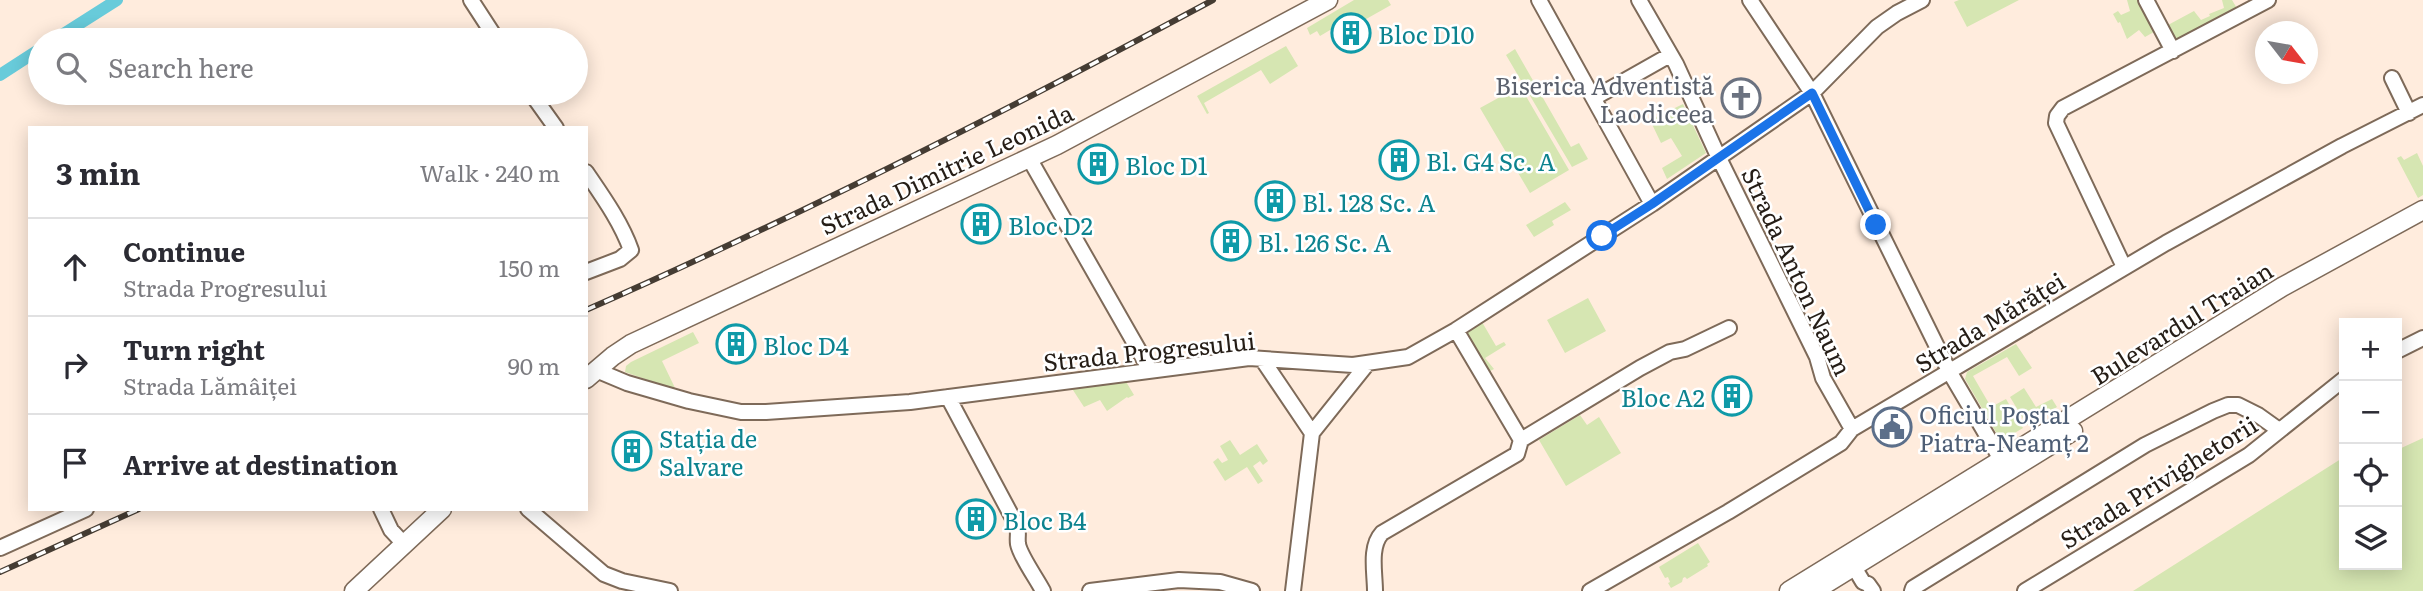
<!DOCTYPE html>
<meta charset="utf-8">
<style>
body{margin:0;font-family:Literata,serif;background:#f7f7f7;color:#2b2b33}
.controls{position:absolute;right:21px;bottom:21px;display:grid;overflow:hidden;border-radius:0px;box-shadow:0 4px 18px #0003}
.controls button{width:63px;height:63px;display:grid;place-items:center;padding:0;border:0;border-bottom:2px solid #e1e1e2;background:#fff;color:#2b2b33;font:35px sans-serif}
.compass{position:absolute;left:2255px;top:21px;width:63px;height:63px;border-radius:50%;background:#fff;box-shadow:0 4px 18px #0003;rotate:121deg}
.stop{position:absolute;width:21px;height:21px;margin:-16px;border:5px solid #1a73e8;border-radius:50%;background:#fff}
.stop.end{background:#1a73e8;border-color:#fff;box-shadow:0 2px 7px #0008}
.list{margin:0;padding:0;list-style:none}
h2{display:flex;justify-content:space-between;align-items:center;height:91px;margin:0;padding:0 28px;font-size:30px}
h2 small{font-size:23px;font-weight:400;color:#7c7c81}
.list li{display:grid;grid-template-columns:46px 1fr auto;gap:21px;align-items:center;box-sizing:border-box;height:98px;padding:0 28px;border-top:2px solid #e1e1e2}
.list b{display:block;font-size:26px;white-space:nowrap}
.list p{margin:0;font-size:23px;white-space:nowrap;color:#7c7c81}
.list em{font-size:23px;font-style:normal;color:#7c7c81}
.icon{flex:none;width:38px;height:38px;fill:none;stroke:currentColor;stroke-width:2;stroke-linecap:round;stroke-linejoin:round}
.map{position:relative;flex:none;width:2423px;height:591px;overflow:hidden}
.search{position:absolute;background:#fff;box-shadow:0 4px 18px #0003;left:28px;top:28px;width:560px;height:77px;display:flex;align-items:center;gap:18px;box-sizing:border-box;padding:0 24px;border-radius:38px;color:#7c7c81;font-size:26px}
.panel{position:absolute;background:#fff;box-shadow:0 4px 18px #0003;left:28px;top:126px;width:560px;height:385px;border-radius:0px}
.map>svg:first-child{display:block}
.green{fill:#d6e6b2}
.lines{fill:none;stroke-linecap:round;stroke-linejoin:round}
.canal{stroke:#68cbda;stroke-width:12}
.minor-casing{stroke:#7e6a59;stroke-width:18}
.major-casing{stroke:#7e6a59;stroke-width:21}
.minor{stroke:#fff;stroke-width:14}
.major{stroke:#fff;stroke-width:18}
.rail-casing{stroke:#453c33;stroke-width:6}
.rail{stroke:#fff;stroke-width:3.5;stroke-dasharray:10;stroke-linecap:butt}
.route{stroke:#1a73e8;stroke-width:9}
.labels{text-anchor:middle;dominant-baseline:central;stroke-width:5;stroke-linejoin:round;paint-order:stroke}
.culture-label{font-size:24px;fill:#0d838f;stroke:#fff;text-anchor:start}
.worship-label{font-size:24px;fill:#5b616d;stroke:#fff;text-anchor:end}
.street-label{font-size:24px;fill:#251d16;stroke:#fff}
.service-label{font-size:24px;fill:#4e5e75;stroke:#fff;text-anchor:start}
</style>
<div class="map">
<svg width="2423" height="591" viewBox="0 0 2423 591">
<rect width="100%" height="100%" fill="#ffecdd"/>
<!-- green -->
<path class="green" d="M 1354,0 L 1388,0 L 1391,5 L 1352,27 L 1347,20 L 1320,36 L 1317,31 L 1310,35 L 1307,28 Z
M 1959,0 L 2019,0 L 1967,27 L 1954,2 Z
M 2127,0 L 2146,0 L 2161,28 L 2145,37 L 2139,30 L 2127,39 L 2120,22 L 2118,23 L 2113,14 L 2118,11 L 2121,15 L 2130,11 Z
M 2222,0 L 2232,0 L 2238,10 L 2176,42 L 2168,25 L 2194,11 L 2201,20 L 2210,16 L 2209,14 L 2224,8 Z
M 1286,46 L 1298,66 L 1270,84 L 1261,70 L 1204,103 L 1209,113 L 1207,114 L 1197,96 Z
M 1515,49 L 1571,147 L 1579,143 L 1588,159 L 1572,167 L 1506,55 Z
M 1520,86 L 1569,170 L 1530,193 L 1480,108 Z
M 1683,104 L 1706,153 L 1667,179 L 1662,168 L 1682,156 L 1671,138 L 1661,143 L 1650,120 Z
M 2417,153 L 2423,166 L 2423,195 L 2418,198 L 2397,158 L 2401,156 L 2404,160 Z
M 1565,202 L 1571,210 L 1552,221 L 1554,225 L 1534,237 L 1526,225 Z
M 1588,298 L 1606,331 L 1565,353 L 1547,320 Z
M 1482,322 L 1496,346 L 1504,342 L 1506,345 L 1485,358 L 1494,369 L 1488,372 L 1466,334 Z
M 693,332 L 699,343 L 662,361 L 676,390 L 625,372 L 626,366 L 631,362 Z
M 2016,344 L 2032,368 L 2019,376 L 2007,357 L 1973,376 L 1991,407 L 2006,399 L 2023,428 L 2001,441 L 1965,379 L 1967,372 Z
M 1125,380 L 1134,395 L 1128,398 L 1127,397 L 1107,411 L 1100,400 L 1084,407 L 1071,387 Z
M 2024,388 L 2036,407 L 2052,399 L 2057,407 L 2027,425 L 2010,397 Z
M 1580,415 L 1587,425 L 1599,417 L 1621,453 L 1566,486 L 1539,440 Z
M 2423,438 L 2423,591 L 2133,591 L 2344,457 L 2344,565 L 2397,565 L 2397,450 Z
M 1230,440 L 1240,455 L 1257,444 L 1268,461 L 1263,465 L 1260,461 L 1253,466 L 1263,481 L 1258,484 L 1247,467 L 1225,481 L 1213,462 L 1218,458 L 1222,463 L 1228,460 L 1220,446 Z
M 1698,543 L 1710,562 L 1707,564 L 1708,566 L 1687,579 L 1685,577 L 1683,578 L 1682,582 L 1671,588 L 1668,583 L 1670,582 L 1668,577 L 1665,578 L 1659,567 Z"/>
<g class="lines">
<!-- canal -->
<path class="canal" d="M 54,40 L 117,0
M 0,75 L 40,49"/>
<!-- minor casing -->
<g class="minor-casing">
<path id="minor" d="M 471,0 L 497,40
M 1539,0 L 1652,204
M 1639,0 L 1676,64 L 1718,156 L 1817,357 L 1823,378 L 1852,429
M 1750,0 L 1812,93 L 1949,371 L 2006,468
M 2146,0 L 2173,51
M 2392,78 L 2409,113
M 531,93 L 556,128
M 1594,98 L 1670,55
M 1029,158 L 1150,370
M 586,172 C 603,197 621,222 631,250 L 620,259 L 586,272
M 2124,267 L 2056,123 L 2057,116 L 2063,108 L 2268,0
M 1456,330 L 1521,440
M 2397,351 L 2423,338
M 1262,359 L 1312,433
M 596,370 L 627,383 L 689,401 L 741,412 L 766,412 L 910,402 L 1249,358 L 1353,365 L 1408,357 L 1456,330 L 1652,204 L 1812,93 L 1877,27 L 1897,13 L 1922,0
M 948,397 L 1017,526 C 1019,533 1017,537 1018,544 C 1020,556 1037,579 1043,591
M 381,509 L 391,530 L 404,544
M 528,509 L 604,574 L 622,581 L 670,591
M 0,548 L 86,509
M 1854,567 L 1863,582 L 1868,584 L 1873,591
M 1090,591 L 1179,580 L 1220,582 L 1252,591
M 1293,591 L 1312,433 L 1368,363
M 1375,591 C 1375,573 1369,547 1382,533 L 1517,454 L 1521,440 L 1640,368 L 1670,352 L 1685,349 L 1729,328
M 1590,591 L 1728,512 L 1841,443 L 1852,429 L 2166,243 L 2342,146 L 2423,105
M 1912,591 L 1913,588 L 2145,445 L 2213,411 L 2228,405 L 2238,405 L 2258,415 L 2279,430
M 2025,591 L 2249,455 L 2344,379"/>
</g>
<!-- major casing -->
<g class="major-casing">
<path id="major" d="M 586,379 L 613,356 L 631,344 L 1057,145 L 1328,0
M 354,591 L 442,509
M 1789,591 L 2282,287 L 2423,210
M 1814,591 L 2073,431"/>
</g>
<!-- minor -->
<use href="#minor" class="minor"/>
<!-- major -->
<use href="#major" class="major"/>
<!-- rail casing -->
<g class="rail-casing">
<path id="rail" d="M 586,310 C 800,216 1008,110 1213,0
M 0,572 L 139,509"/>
</g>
<!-- rail -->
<use href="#rail" class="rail"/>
</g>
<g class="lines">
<!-- route -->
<path class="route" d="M 1602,236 L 1652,204 L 1812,93 L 1876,225"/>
</g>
<!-- icons -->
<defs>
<g id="building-ring" transform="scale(2.0125)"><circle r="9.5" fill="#fff" stroke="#0f9aa8" stroke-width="1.5"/><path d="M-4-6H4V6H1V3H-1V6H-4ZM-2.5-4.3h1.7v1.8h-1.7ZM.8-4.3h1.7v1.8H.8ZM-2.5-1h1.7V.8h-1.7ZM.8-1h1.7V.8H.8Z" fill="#0f9aa8"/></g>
<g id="church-ring" transform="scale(2.0125)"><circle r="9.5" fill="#fff" stroke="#6b7280" stroke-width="1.5"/><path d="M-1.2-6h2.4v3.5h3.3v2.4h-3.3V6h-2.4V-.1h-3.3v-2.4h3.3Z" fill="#6b7280"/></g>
<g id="civic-ring" transform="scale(2.0125)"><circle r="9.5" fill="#fff" stroke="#5c6f8a" stroke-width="1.5"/><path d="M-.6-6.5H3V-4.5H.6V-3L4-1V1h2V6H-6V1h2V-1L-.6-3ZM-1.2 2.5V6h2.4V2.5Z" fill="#5c6f8a"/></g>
</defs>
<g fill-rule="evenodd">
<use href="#building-ring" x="1351" y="33"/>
<use href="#church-ring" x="1741" y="98"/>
<use href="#building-ring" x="1399" y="160"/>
<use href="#building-ring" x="1098" y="164"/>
<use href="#building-ring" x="1275" y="201"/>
<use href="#building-ring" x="981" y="224"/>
<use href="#building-ring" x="1231" y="241"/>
<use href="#building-ring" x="736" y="344"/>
<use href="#building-ring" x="1732" y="396"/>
<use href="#civic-ring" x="1892" y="427"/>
<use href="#building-ring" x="632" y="451"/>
<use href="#building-ring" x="976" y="519"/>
</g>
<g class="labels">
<!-- culture labels -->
<g class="culture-label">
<text x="1378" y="33">Bloc D10</text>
<text x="1426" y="160">Bl. G4 Sc. A</text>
<text x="1125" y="164">Bloc D1</text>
<text x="1302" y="201">Bl. 128 Sc. A</text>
<text x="1008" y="224">Bloc D2</text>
<text x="1258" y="241">Bl. 126 Sc. A</text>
<text x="763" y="344">Bloc D4</text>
<text x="1705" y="396" text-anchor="end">Bloc A2</text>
<text x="659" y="437">Stația de<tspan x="659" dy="28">Salvare</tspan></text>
<text x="1003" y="519">Bloc B4</text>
</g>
<!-- worship labels -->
<g class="worship-label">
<text x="1714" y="84">Biserica Adventistă<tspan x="1714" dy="28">Laodiceea</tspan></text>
</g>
<!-- street labels -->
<g class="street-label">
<text transform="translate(946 168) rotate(-25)">Strada Dimitrie Leonida</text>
<text transform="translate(1798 271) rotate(65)">Strada Anton Naum</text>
<text transform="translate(1989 321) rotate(-31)">Strada Mărăței</text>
<text transform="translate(2181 322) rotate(-32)">Bulevardul Traian</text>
<text transform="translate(1149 350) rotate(-6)">Strada Progresului</text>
<text transform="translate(2158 481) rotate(-32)">Strada Privighetorii</text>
</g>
<!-- service labels -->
<g class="service-label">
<text x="1919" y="413">Oficiul Poștal<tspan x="1919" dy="28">Piatra-Neamț 2</tspan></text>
</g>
</g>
</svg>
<div class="controls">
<button>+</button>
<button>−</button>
<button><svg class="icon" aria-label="locate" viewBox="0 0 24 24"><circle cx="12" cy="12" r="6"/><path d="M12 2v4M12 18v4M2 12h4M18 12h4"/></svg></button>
<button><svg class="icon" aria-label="layers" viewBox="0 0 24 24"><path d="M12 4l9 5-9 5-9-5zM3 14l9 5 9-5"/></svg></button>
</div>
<svg class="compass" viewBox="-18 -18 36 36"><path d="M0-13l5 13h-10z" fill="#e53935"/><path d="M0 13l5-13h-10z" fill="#7c7c81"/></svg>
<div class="stop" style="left:1602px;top:236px"></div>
<div class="stop end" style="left:1876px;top:225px"></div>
<div class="search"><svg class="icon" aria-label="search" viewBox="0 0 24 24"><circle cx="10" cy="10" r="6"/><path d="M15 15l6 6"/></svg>Search here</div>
<section class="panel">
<h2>3 min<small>Walk · 240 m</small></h2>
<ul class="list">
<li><svg class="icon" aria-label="ahead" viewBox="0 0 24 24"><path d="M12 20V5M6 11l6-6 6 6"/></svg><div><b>Continue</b><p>Strada Progresului</p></div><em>150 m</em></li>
<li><svg class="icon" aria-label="right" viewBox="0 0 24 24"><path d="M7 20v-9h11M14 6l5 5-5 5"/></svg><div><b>Turn right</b><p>Strada Lămâiței</p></div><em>90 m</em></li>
<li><svg class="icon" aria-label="arrive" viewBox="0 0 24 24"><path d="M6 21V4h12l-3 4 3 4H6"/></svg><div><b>Arrive at destination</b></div></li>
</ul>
</section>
</div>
